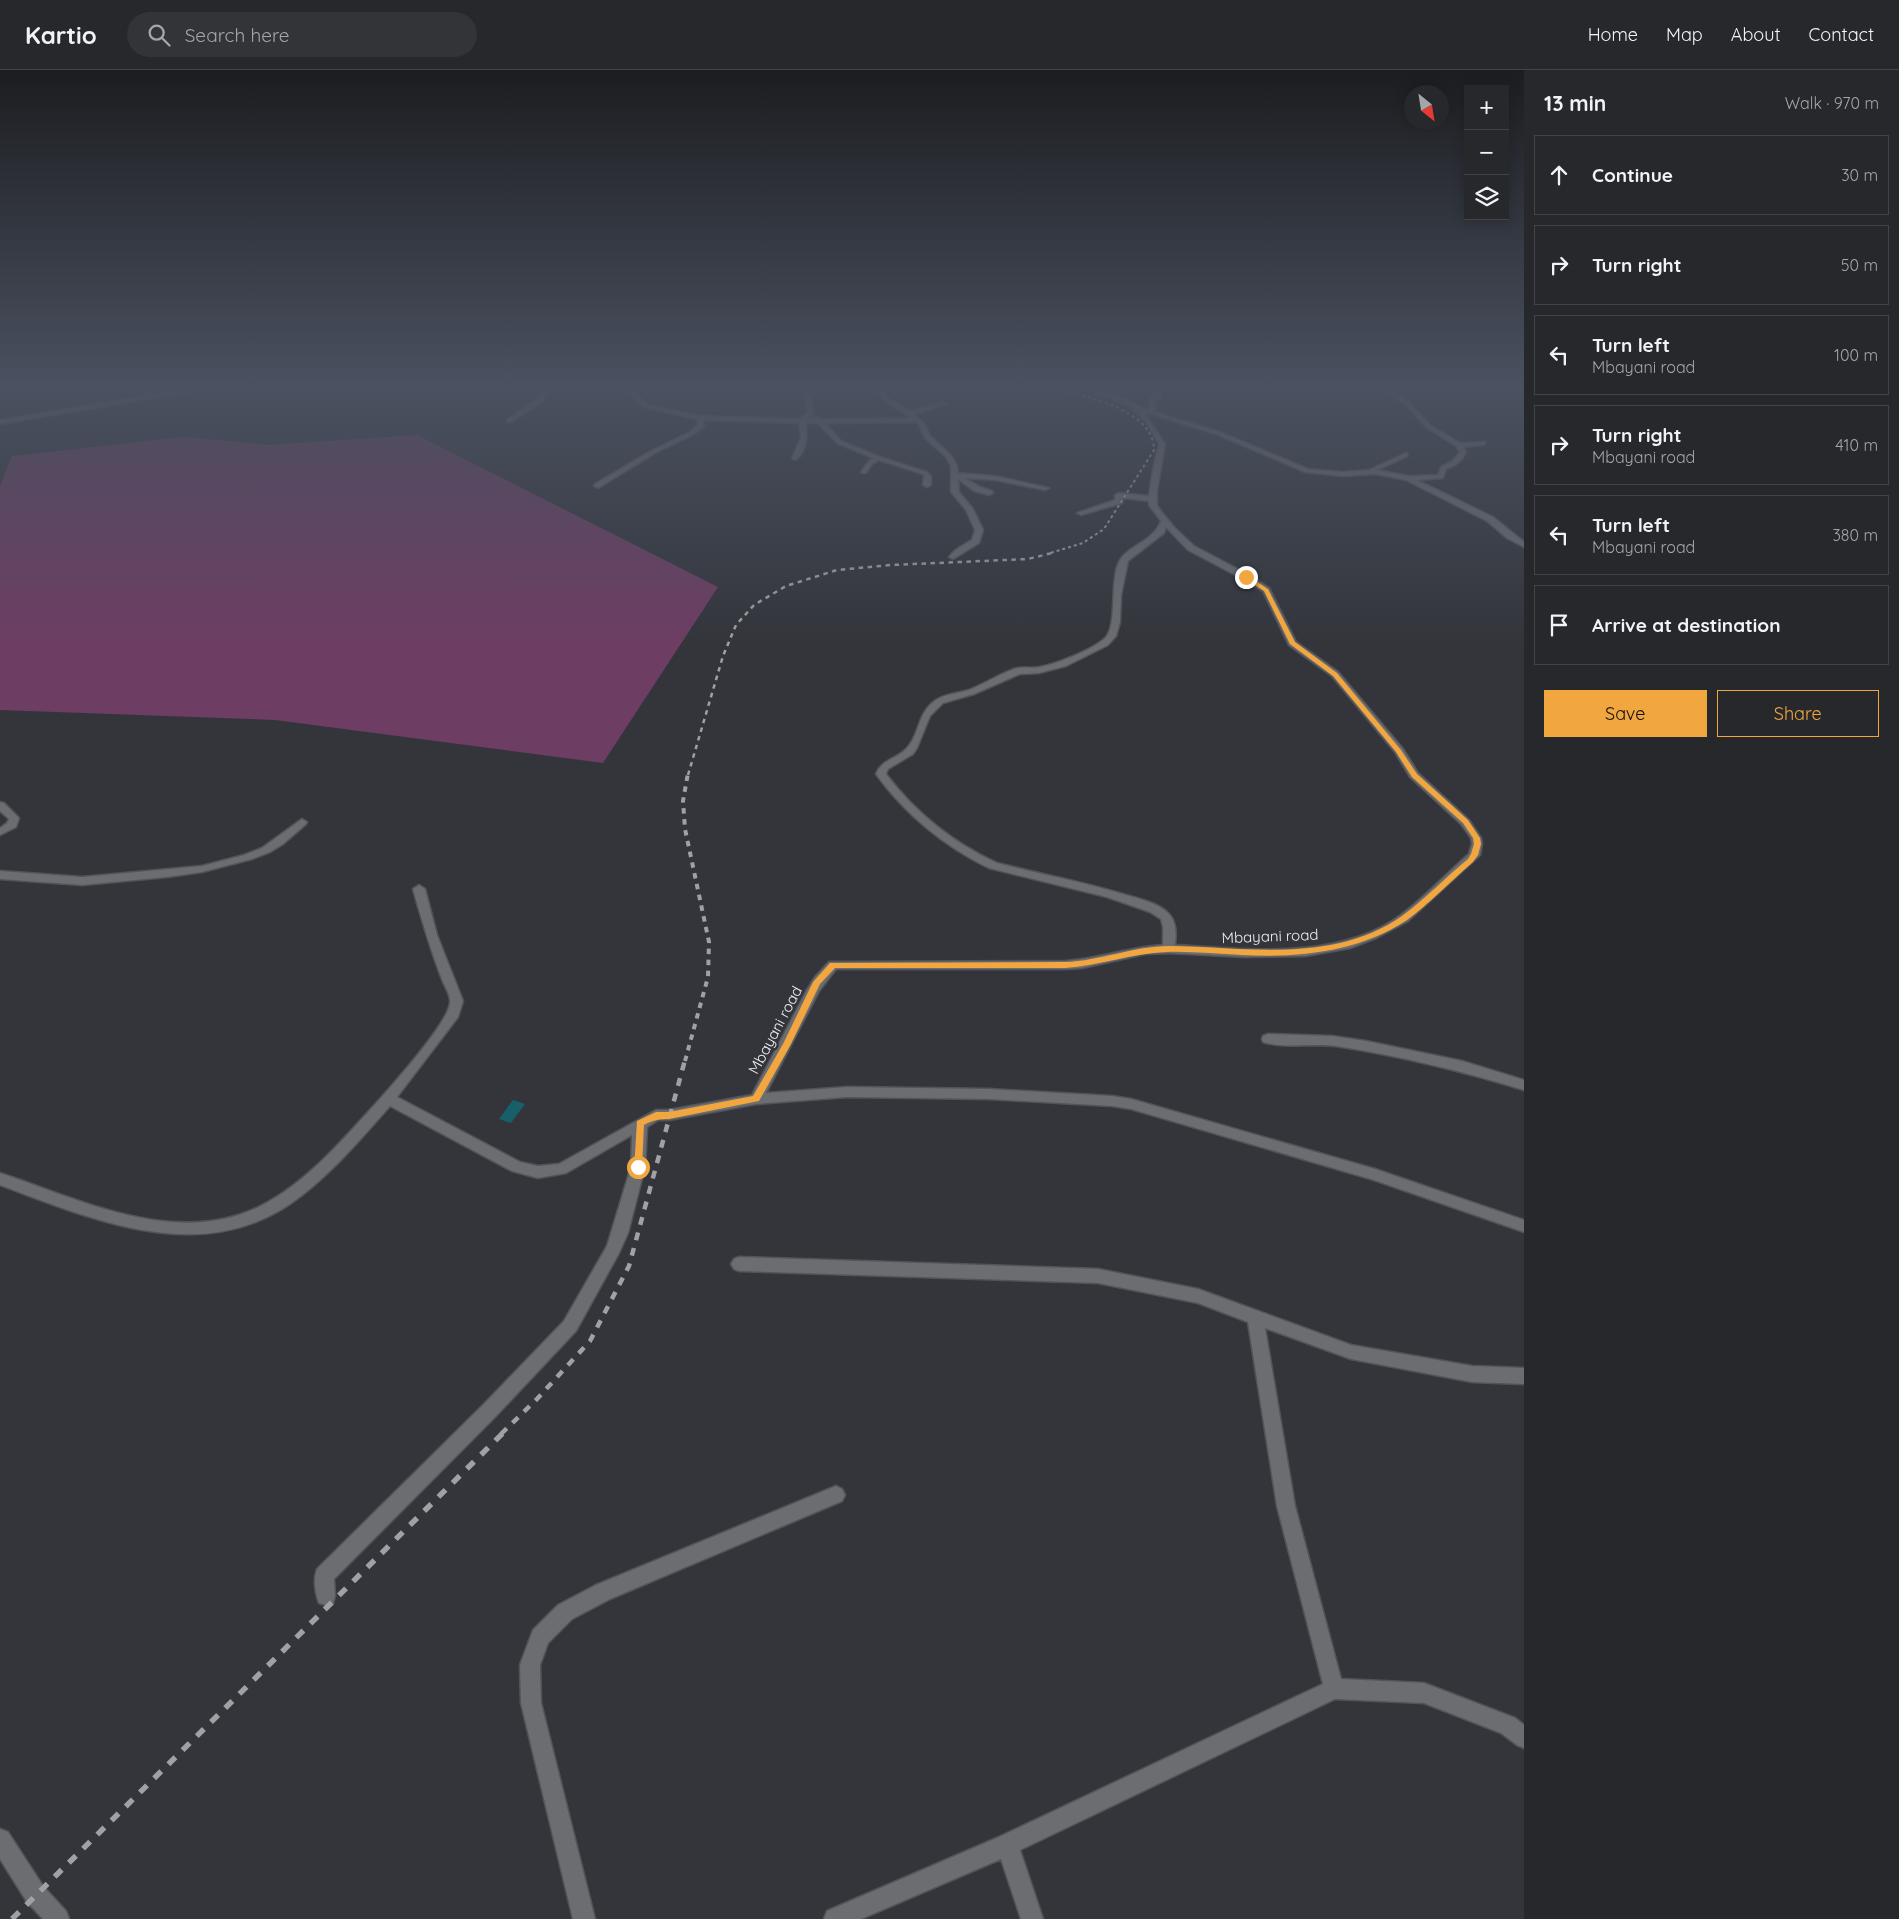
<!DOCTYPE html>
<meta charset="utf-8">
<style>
body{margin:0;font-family:Quicksand,sans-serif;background:#323438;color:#f1f3f6}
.controls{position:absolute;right:15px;top:15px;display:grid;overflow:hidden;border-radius:0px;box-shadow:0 2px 12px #0003}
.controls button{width:45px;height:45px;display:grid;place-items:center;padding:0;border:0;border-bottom:1px solid #424448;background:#26282c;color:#f1f3f6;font:25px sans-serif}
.compass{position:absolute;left:1404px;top:15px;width:45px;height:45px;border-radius:50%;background:#26282c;box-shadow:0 2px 12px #0003;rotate:150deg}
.stop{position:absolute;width:15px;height:15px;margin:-11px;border:4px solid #f1a63f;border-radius:50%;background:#fff}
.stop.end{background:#f1a63f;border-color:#fff;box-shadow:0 1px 5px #0008}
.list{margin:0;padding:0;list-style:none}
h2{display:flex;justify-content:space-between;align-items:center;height:65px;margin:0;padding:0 20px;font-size:21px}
h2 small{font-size:16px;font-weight:400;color:#a4a6a9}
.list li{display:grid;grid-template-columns:32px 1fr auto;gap:15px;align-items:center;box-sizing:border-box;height:80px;margin:0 10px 10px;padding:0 10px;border:1px solid #424448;border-radius:0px}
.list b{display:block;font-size:19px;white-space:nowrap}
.list p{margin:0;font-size:16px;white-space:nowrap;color:#a4a6a9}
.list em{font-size:16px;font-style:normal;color:#a4a6a9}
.actions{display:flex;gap:10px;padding:15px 20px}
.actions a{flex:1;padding:11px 0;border:1px solid #f1a63f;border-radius:0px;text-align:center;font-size:18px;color:#f1a63f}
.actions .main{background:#f1a63f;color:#111}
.icon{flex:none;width:28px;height:28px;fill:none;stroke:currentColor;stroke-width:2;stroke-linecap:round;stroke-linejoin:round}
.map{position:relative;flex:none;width:1524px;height:1849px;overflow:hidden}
header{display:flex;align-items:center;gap:30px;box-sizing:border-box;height:70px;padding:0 25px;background:#26282c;border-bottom:1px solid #424448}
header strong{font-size:24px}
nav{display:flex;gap:28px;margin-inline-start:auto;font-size:18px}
.search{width:350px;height:45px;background:#323438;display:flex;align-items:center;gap:12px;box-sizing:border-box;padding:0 18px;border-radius:28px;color:#a4a6a9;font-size:19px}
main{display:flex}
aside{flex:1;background:#26282c}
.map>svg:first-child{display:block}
.green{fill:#6d3d63}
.water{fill:#176069}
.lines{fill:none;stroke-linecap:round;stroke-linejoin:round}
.minor-casing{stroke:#515358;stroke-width:3}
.minor{fill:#6b6d70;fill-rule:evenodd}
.rail-far4{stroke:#9fa1a5;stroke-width:2;stroke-dasharray:3 3;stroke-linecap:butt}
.rail-far3{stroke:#9fa1a5;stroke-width:2.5;stroke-dasharray:4.5 4.5;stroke-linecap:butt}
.rail-far2{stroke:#9fa1a5;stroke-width:4;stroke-dasharray:5.5 5.5;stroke-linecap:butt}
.rail-far1{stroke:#9fa1a5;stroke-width:4.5;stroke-dasharray:8 8;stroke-linecap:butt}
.rail{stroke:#9fa1a5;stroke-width:5.5;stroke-dasharray:10 10;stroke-linecap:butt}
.route{fill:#f1a63f}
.labels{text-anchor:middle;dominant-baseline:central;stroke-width:5;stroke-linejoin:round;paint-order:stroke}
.street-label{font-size:15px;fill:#edeff2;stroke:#33353b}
</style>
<header>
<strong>Kartio</strong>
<div class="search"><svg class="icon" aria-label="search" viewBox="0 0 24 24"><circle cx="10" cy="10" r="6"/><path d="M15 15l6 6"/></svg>Search here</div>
<nav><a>Home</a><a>Map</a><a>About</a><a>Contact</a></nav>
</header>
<main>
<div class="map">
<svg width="1524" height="1849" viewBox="0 0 1524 1849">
<rect width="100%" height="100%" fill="#33353b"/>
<!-- green -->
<path class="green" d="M 417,365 L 718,517 L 603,693 L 275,650 L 0,640 L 0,416 L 12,386 L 184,367 L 268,375 Z"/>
<!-- water -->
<path class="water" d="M 513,1030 L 525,1034 L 511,1053 L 499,1049 Z"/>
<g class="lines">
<!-- minor casing -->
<g class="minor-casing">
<path id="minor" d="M 140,314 L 146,314 L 150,325 L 217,314 L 233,314 L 0,354 L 0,350 L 144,326 Z
M 548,314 L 554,314 L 541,332 L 511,352 L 507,352 L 507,350 L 537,329 Z
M 619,314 L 626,314 L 648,335 L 700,346 L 800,349 L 808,342 L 805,328 L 811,314 L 817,314 L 811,328 L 814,343 L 807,349 L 818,347 L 821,349 L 911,348 L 883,329 L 875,321 L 872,320 L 869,314 L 876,314 L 878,317 L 904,314 L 881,320 L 887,327 L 910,341 L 943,332 L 946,334 L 914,344 L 924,353 L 930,366 L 951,385 L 957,396 L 958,403 L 995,406 L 1049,418 L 1045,420 L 995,410 L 965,408 L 980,417 L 992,421 L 993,423 L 989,425 L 974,421 L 958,409 L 959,422 L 973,439 L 983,460 L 979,473 L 953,489 L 949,487 C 955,479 963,475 972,470 L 975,460 L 966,440 L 951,422 L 951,396 L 946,387 L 925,368 L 919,355 L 916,352 L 825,353 L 841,371 L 880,387 L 927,402 L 931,406 L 931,415 L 927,417 L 923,415 L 924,406 L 923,404 L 879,390 L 872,394 L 866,403 L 862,403 L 861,402 L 868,392 L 873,388 L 837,373 L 818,353 L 806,353 C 807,365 807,383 795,390 L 792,388 L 801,368 L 799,353 L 703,350 L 704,356 L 694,364 L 655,383 L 598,418 L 594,416 L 595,414 L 651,381 L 690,362 L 698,355 L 697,349 L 644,337 Z
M 1076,314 C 1103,314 1125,332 1149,340 L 1150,329 L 1156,325 L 1144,314 L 1151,314 L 1162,325 L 1160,329 L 1156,330 L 1155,342 L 1220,362 L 1308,399 L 1342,402 L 1369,400 L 1406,383 L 1408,384 L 1408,386 L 1377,400 L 1409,406 L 1438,405 L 1441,397 L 1452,391 L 1460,382 L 1456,376 L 1426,357 L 1405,334 L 1384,321 L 1386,318 L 1409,332 L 1430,355 L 1460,373 L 1485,372 L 1485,374 L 1483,375 L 1463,377 L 1466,382 C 1462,391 1456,396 1446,399 L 1443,408 L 1417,410 L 1493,447 L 1524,472 L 1524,477 L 1507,468 L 1487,451 L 1406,410 L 1376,404 L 1342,406 L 1305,402 L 1216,364 L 1144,342 L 1165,374 L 1157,421 L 1157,435 L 1160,440 L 1175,458 L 1194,476 L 1249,505 L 1269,518 L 1296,572 L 1338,602 L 1403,679 L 1418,703 L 1469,750 L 1481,768 L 1482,774 L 1480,785 L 1408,851 L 1376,868 L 1350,878 L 1305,886 L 1245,887 L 1169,883 L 1145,884 L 1082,898 L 1065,899 L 836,899 L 819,921 L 766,1023 L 847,1017 L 989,1019 L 1112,1026 L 1131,1029 L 1375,1099 L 1524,1150 L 1524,1162 L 1374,1110 L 1131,1039 L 1112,1036 L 989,1029 L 847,1027 L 756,1034 L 669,1050 L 658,1050 L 647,1057 L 645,1097 L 628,1163 L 619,1183 L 576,1261 L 496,1346 L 334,1509 L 335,1526 L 333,1533 L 326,1535 L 319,1533 C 315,1522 313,1510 317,1499 L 484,1334 L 564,1251 L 607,1176 L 631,1097 L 632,1065 L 566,1103 L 538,1108 L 512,1101 L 390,1036 C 360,1070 328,1108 290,1134 C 198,1196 92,1149 0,1115 L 0,1103 C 84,1131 183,1181 268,1132 C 311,1108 346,1066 379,1030 C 394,1013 448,953 450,933 C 451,927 446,918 443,912 C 431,881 422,851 413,819 L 419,815 L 425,819 L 437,865 L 463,931 L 458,947 L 397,1027 L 520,1092 L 538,1096 L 559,1094 L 656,1040 L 669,1040 L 752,1025 L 807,920 L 815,907 L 829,892 L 1065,891 C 1098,889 1130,877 1163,875 L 1163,857 L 1161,849 L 1150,842 L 1107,827 L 989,798 C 945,777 905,744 876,704 C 882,689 897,689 907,678 C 920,664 917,643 936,630 C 945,624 959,623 969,620 C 984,614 998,605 1014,599 C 1022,596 1032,599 1040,597 C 1056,594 1095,579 1106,567 C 1118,553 1109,508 1120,490 C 1129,475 1153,472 1161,451 L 1149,435 L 1149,431 L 1123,428 L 1122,433 L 1081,445 L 1077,443 L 1115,430 L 1115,425 L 1119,423 L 1149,426 L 1153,399 L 1159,374 L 1146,352 L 1129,336 ZM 1166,457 L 1188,480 L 1243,509 L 1263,521 L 1289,575 L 1332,606 L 1395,682 L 1410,707 L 1461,754 L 1471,768 L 1472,774 L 1469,784 C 1446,804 1425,827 1401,845 C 1339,891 1247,879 1175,875 C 1176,865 1177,851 1168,843 C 1158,833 1140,829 1126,825 C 1084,812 1040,804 997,793 C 953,773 915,742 886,704 L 888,699 L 913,684 L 917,678 L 930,646 L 943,633 L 974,624 L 1020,604 L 1039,603 L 1066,596 L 1108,575 L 1116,566 L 1120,552 L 1121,525 L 1128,491 L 1164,463 Z
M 1518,314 L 1524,314 L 1524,317 Z
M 0,732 L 4,733 L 19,748 L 16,757 L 0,765 L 0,758 L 7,753 L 9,749 L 0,741 Z
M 302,749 L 307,752 L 306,754 L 283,774 L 270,782 L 252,789 L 202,802 L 167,807 L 82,815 L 0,809 L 0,801 L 82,807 L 202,796 L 244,785 L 262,778 Z
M 1268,964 L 1332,966 L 1366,971 L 1462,991 L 1524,1010 L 1524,1020 C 1462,1001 1400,986 1336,976 C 1313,973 1286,979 1263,972 L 1262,969 L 1263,966 Z
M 739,1187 L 1098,1199 L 1198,1219 L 1351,1275 L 1472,1296 L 1524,1298 L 1524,1314 L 1472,1312 L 1351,1289 L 1265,1258 L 1295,1436 L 1341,1609 L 1424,1613 L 1515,1648 L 1524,1655 L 1524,1678 L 1517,1675 L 1501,1663 L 1424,1633 L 1335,1629 L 1020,1780 L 1043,1849 L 1021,1849 L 1001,1789 L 861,1849 L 824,1849 L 827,1841 L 999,1767 L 1323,1614 L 1277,1436 L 1248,1252 L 1198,1233 L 1098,1213 L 739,1201 L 734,1199 L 731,1194 L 734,1189 Z
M 836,1416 L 842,1419 L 845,1425 L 842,1431 L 610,1529 L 572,1549 L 548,1573 L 540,1595 L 541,1633 L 595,1849 L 573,1849 L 521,1633 L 520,1595 L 533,1560 L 558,1535 L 596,1515 Z
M 0,1759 L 8,1762 L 43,1816 L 66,1841 L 69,1849 L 43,1849 L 27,1832 L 0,1789 Z"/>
</g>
<!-- minor -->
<use href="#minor" class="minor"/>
<!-- rail-far4 -->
<path class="rail-far4" d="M 1017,314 C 1054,320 1154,331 1154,380 L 1104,459 L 1083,473 L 1047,484"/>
<!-- rail-far3 -->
<path class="rail-far3" d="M 688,705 L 723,586 L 736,555 L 754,535 L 786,516 L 837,500 L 891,495 L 1028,489 L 1052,483"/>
<!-- rail-far2 -->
<path class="rail-far2" d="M 685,991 L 708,907 L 709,872 L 685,759 L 683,731 L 688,703"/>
<!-- rail-far1 -->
<path class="rail-far1" d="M 501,1364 L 537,1329 L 590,1271 L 629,1196 L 685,990"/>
<!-- rail -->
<path class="rail" d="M 12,1849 L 503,1363"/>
</g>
<!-- sky -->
<linearGradient id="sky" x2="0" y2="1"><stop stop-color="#1c1d20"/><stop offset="0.55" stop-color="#4a5160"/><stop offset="1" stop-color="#4a5160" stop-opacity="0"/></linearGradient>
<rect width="1524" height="573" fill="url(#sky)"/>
<!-- route -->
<path class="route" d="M 1244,506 L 1248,506 L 1268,519 L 1295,572 L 1337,603 L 1401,680 L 1417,704 L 1468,750 L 1480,768 L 1481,774 L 1478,785 L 1473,792 C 1451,811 1430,833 1407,850 C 1359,882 1298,888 1242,885 C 1217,884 1191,881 1166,882 C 1132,883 1099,896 1065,898 L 835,898 L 820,914 L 791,974 L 759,1031 L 669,1049 C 659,1049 653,1050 644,1055 L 642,1097 L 641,1100 L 634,1100 L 637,1051 L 656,1042 L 669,1042 L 753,1026 L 783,974 L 813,912 L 830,893 L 1065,892 C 1100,891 1134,876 1169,876 C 1248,877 1333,894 1402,846 C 1425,829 1446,807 1468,789 L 1471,784 L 1474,774 L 1473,768 L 1463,753 L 1412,707 L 1396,682 L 1333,606 L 1290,574 L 1264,521 L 1244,508 Z"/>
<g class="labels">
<!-- street labels -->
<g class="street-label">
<text transform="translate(1270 866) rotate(-2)">Mbayani road</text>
<text transform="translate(775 960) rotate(-62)">Mbayani road</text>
</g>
</g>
</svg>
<div class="controls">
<button>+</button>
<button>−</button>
<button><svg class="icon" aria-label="layers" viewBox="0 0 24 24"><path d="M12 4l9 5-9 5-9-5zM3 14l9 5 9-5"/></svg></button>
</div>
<svg class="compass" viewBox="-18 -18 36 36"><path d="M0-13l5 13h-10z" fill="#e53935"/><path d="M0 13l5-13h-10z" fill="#a4a6a9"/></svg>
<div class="stop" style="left:638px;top:1097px"></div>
<div class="stop end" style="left:1246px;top:507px"></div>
</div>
<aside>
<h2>13 min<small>Walk · 970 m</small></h2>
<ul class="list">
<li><svg class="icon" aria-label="ahead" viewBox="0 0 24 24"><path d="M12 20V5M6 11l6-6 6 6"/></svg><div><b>Continue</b></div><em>30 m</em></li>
<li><svg class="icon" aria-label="right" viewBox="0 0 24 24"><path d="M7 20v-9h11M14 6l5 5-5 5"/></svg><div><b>Turn right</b></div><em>50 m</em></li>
<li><svg class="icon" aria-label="left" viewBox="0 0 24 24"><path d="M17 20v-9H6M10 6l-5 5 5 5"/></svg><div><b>Turn left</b><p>Mbayani road</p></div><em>100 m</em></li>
<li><svg class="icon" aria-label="right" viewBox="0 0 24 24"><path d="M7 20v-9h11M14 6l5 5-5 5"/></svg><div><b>Turn right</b><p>Mbayani road</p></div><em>410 m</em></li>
<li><svg class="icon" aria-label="left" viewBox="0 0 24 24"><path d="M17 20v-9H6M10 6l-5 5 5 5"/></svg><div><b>Turn left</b><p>Mbayani road</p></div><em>380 m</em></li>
<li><svg class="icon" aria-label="arrive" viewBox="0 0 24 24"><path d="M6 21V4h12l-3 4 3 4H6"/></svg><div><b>Arrive at destination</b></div></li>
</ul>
<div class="actions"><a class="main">Save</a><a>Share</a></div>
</aside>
</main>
